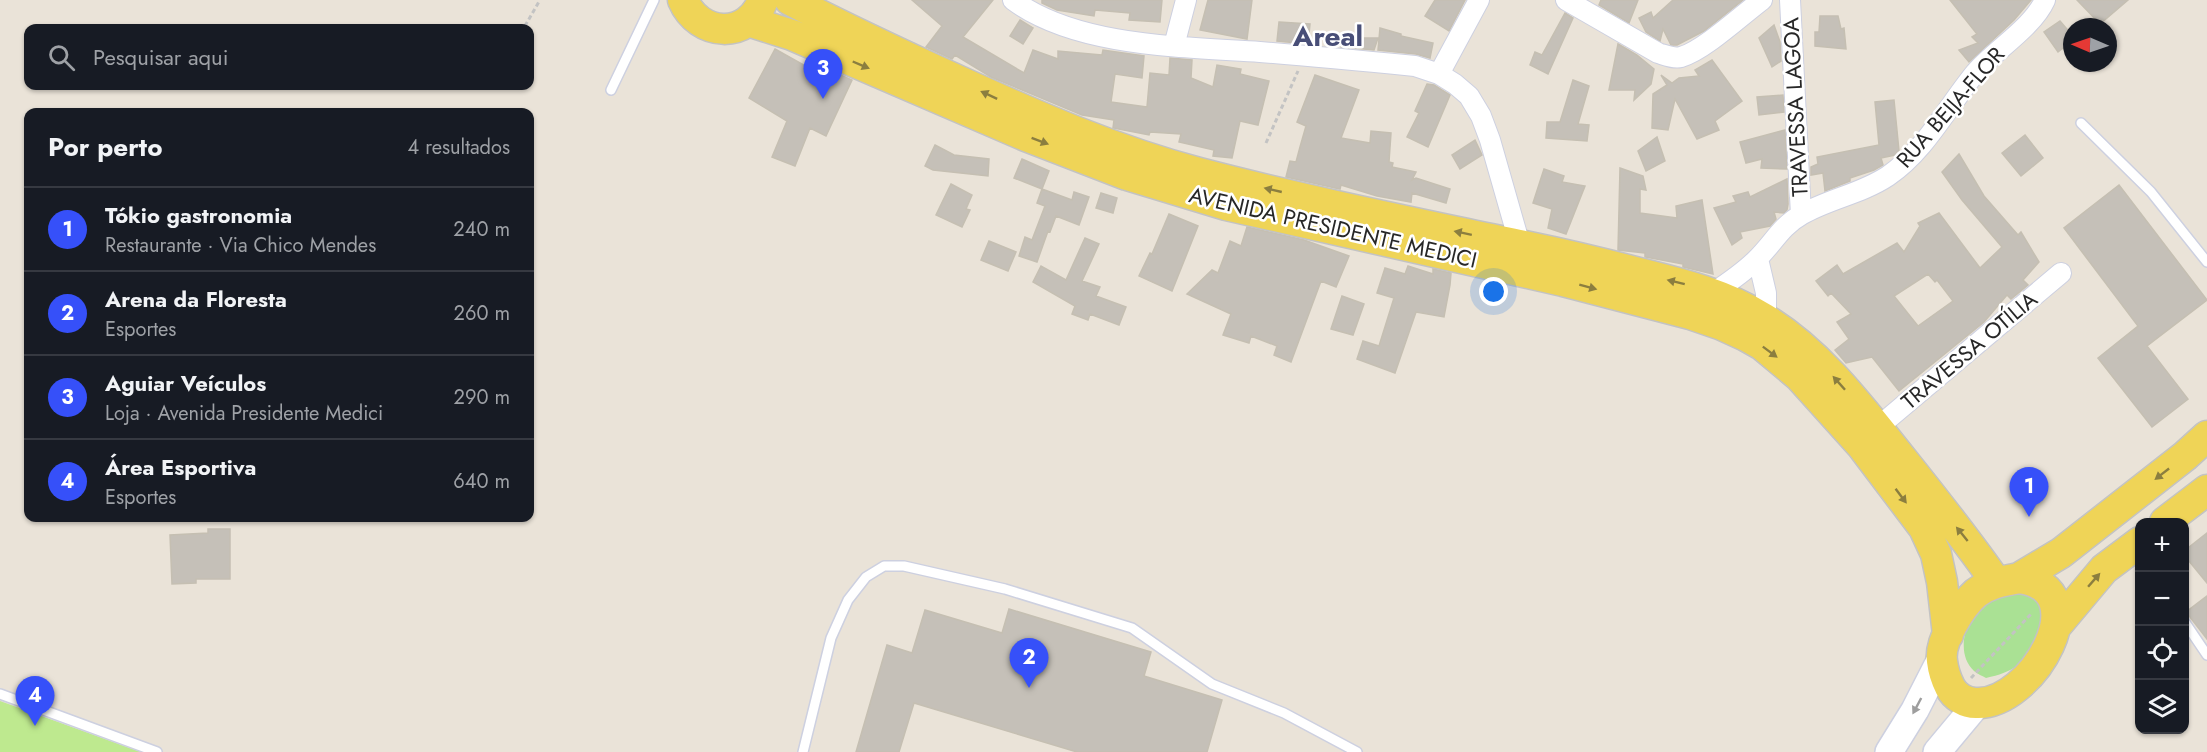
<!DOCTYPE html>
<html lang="pt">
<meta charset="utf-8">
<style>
body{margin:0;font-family:Jost,sans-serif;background:#242831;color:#f1f3f6}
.controls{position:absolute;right:18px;bottom:18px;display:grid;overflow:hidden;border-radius:12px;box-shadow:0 2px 4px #0004}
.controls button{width:54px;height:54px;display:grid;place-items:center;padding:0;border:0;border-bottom:2px solid #363941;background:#171b24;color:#f1f3f6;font:30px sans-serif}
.compass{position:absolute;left:2063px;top:18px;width:54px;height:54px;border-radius:50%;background:#171b24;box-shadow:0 2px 4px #0004;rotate:272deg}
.you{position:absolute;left:1494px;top:292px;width:21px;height:21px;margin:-15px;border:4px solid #fff;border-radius:50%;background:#1a73e8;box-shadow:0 0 0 9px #1a73e833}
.badge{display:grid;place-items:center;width:39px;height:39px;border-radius:50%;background:#3650f9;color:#fff;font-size:20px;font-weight:700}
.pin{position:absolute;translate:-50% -50px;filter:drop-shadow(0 2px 3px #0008)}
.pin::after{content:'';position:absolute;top:32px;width:21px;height:18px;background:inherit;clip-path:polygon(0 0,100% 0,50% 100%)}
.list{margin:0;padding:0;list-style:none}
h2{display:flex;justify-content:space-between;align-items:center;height:78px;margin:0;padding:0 24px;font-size:26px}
h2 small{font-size:20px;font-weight:400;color:#9ea1a6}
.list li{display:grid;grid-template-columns:39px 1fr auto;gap:18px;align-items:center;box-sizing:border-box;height:84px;padding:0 24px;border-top:2px solid #363941}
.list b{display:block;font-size:22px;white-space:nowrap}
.list p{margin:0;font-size:20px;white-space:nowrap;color:#9ea1a6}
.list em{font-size:20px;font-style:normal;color:#9ea1a6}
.icon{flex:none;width:33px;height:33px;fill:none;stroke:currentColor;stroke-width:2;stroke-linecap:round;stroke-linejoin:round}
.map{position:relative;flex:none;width:2207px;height:752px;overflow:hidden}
.search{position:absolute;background:#171b24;box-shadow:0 2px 4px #0004;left:24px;top:24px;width:510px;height:66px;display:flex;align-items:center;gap:15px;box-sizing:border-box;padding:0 21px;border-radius:12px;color:#9ea1a6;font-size:22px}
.panel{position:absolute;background:#171b24;box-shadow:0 2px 4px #0004;left:24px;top:108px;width:510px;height:414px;border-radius:12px}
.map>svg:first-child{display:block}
.park{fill:#aae194}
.pitch{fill:#bee98f}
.building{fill:#c5c0b8;stroke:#c5bfb2;stroke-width:1.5;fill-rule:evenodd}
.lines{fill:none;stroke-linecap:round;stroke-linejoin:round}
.lane-casing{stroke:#cdd0e0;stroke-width:12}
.street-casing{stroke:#cdd0e0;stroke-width:22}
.secondary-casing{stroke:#cdd0e0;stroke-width:30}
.primary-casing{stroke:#c3c3c3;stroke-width:33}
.path{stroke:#c3c3c3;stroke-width:3;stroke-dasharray:4.5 3;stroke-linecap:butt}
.lane{stroke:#fff;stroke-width:9}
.street{stroke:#fff;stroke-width:20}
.secondary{stroke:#fff;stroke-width:27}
.primary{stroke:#efd457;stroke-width:30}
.oneway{fill:#8b7e3f}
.oneway2{fill:#9e9e9e}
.labels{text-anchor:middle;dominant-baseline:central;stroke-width:5;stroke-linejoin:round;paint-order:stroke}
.street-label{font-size:22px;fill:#272727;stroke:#fff}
.district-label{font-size:28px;font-weight:bold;fill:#484e77;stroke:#fff}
</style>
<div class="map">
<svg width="2207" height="752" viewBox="0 0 2207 752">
<rect width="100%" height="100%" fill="#eae3d8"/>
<!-- park -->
<path class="park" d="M 2036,589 L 2050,624 C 2029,654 2025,670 1986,678 C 1983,676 1977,674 1974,671 C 1953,652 1967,610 1991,598 C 2002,593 2024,591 2036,589 Z"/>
<!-- pitch -->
<path class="pitch" d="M 0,701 L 141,752 L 0,752 Z"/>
<!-- building -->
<path class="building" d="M 912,0 L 993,0 L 963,37 L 1024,73 L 1033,50 L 1058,59 L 1058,51 L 1102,55 L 1103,50 L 1144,56 L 1142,78 L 1115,74 L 1111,102 L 1147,107 L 1150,73 L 1169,75 L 1170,58 L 1192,60 L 1191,78 L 1213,87 L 1217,65 L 1241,69 L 1240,74 L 1269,81 L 1258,125 L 1240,121 L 1232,158 L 1213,156 L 1214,150 L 1179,142 L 1181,134 L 1150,132 L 1149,135 L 1113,128 L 1114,120 L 1082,115 L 991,77 L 955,55 L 952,59 L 926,47 L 942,26 Z
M 1042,0 L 1162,0 L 1160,22 L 1129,20 L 1130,13 L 1095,10 L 1094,16 L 1057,10 L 1042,3 Z
M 1208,0 L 1252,0 L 1247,39 L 1200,30 Z
M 1435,0 L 1465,0 L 1449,31 L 1425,16 Z
M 1601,0 L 1638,0 L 1629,23 L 1599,5 Z
M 1673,0 L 1743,0 L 1704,31 L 1677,45 L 1671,45 L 1663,29 L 1660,41 L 1646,32 L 1639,18 L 1651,12 L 1653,18 Z
M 1950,0 L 2031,0 L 2014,20 L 1969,62 L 1959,50 L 1978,43 L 1972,37 L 1977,34 Z
M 2077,0 L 2128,0 L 2100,24 Z
M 1565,13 L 1573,18 L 1548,74 L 1530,65 L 1535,52 L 1542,55 Z
M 1820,16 L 1838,16 L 1841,29 L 1844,28 L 1846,49 L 1815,46 L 1815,32 L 1819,32 Z
M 1020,20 L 1033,28 L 1023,44 L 1010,36 Z
M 2060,21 L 2072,35 L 2072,41 L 2058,52 L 2044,32 Z
M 1279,22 L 1310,24 L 1308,44 L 1277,41 Z
M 1774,25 L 1780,42 L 1781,61 L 1772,67 L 1759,38 Z
M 1380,28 L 1401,34 L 1401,36 L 1433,43 L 1430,58 L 1416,54 L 1378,50 Z
M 1341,38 L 1378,38 L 1374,50 L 1341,47 Z
M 1618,44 L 1637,55 L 1654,69 L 1651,84 L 1634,100 L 1635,90 L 1609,90 Z
M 775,49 L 816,72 L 819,65 L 852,80 L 826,136 L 810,128 L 795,166 L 772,157 L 787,121 L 749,98 Z
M 1712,60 L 1742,101 L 1715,121 L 1719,130 L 1697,139 L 1675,99 L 1668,130 L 1652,128 L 1653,94 L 1667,85 L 1661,75 L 1672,83 L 1679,78 L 1699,76 L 1695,70 Z
M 1315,75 L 1359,90 L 1341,138 L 1370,143 L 1371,131 L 1391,133 L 1389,162 L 1393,163 L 1392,167 L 1416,172 L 1412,180 L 1416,178 L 1450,189 L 1446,203 L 1412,193 L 1411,202 L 1377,196 L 1341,185 L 1340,189 L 1286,177 L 1290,161 L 1296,162 L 1300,147 L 1306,126 L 1297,122 Z
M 1573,80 L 1589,86 L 1578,124 L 1589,125 L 1587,141 L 1546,138 L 1547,122 L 1560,122 Z
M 1427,84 L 1434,85 L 1450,95 L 1428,147 L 1407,137 L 1419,113 L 1415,111 Z
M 1783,95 L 1784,112 L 1759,115 L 1757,97 Z
M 1894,100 L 1899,151 L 1895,155 L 1881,158 L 1883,165 L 1874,170 L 1850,178 L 1850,181 L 1825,191 L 1823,173 L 1811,175 L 1811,167 L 1818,164 L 1817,157 L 1879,145 L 1875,102 Z
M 1785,130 L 1787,169 L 1761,168 L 1762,159 L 1746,163 L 1740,142 Z
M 2025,135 L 2043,158 L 2021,176 L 2002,153 Z
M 1657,137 L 1665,161 L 1646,171 L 1638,151 Z
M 1475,140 L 1482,155 L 1460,169 L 1452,155 Z
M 935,145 L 954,155 L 989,159 L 988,176 L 933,170 L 925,166 Z
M 1959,154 L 1984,196 L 2018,235 L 2021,232 L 2039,262 L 2023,280 L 2028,285 L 2011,299 L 2007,295 L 1984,322 L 1899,391 L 1872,357 L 1846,363 L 1835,350 L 1849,339 L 1837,322 L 1851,314 L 1831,293 L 1828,296 L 1816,281 L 1837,265 L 1843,274 L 1897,243 L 1904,252 L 1920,226 L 1918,223 L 1939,213 L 1980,268 L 2002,247 L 1962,200 L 1942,172 ZM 1928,274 L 1935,282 L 1937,280 L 1953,301 L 1918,326 L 1894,296 Z
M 1022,159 L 1049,171 L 1042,189 L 1014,178 Z
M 1620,168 L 1643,176 L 1646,190 L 1640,189 L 1640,213 L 1677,218 L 1676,206 L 1702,200 L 1713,274 L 1683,267 L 1683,264 L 1645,257 L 1645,253 L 1618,250 Z
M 1544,169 L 1564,176 L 1562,182 L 1585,186 L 1566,234 L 1548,228 L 1552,209 L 1533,203 Z
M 1787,179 L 1788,204 L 1787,210 L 1784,213 L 1774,212 L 1776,219 L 1770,226 L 1740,232 L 1742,238 L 1732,245 L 1714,208 L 1736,202 L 1733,196 L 1748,192 L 1750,197 Z
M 951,184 L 972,195 L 966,209 L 970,210 L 962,227 L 936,215 Z
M 2119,185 L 2207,300 L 2147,346 L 2188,399 L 2152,427 L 2098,358 L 2138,326 L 2064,228 Z
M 1042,189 L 1072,200 L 1074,192 L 1089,197 L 1079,225 L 1056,216 L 1050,232 L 1048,231 L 1037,262 L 1019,256 L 1025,237 L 1032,240 L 1045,206 L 1037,203 Z
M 1101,193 L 1117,198 L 1113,213 L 1096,208 Z
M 1169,214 L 1198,226 L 1172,291 L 1139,276 L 1150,253 L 1152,254 Z
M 1247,227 L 1304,240 L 1349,256 L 1336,287 L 1321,281 L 1291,362 L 1274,355 L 1277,346 L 1251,336 L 1249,343 L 1223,335 L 1231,314 L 1187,294 L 1212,270 L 1218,273 L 1230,241 L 1241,246 Z
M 1085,238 L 1099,244 L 1082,281 L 1100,287 L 1096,296 L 1126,307 L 1119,325 L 1090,314 L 1088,320 L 1072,314 L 1075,306 L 1033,282 L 1041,266 L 1066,280 Z
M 989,241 L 1016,252 L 1008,271 L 981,260 Z
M 1408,266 L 1433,274 L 1433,269 L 1451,273 L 1450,285 L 1444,317 L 1416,312 L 1395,373 L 1357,359 L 1363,341 L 1379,346 L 1394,298 L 1377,293 L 1385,268 L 1405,274 Z
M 1342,296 L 1364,304 L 1353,335 L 1331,329 Z
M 208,529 L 230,529 L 230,579 L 196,579 L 196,583 L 172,584 L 170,535 L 208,533 Z
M 2207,533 L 2207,583 L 2184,555 L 2184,551 Z
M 2207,596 L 2207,639 L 2186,612 Z
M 1009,609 L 1151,652 L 1144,676 L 1222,700 L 1207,752 L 1077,752 L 914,703 L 899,752 L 856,752 L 887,645 L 912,653 L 925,610 L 1002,633 Z"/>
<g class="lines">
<!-- lane casing -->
<g class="lane-casing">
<path id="lane" d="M 611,90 L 654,0
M 2081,123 L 2151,192 L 2207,262
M 2184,621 L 2207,655
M 0,694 L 157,752
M 803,752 L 831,638 L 848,600 L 866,577 L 884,566 L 904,566 L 1005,589 L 1132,628 L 1212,684 L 1284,713 L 1357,752"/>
</g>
<!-- street casing -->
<g class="street-casing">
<path id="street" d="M 1013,0 C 1076,47 1185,47 1260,52 C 1312,56 1364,61 1415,66 L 1439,74 L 1455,84 L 1469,96 L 1481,116 L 1490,140 L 1520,245
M 1566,0 L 1658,53 C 1665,55 1673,59 1681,57 C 1703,51 1742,15 1762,0
M 1790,0 L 1801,215
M 1174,46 L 1186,0
M 1439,74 L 1479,0
M 1758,259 L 1766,293 L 1766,319
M 1713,293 C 1728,283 1743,273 1756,260 C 1772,245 1781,226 1801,215 C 1828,199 1861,194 1888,176 C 1926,150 1947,107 1976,72 C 1996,49 2032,28 2045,0
M 1877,428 L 2061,273"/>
</g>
<!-- secondary casing -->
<g class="secondary-casing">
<path id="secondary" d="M 1889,752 L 1915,710 L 1941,659
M 1937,752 L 1977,704"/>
</g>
<!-- primary casing -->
<g class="primary-casing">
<path id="primary" d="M 683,0 C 699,37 748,40 763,0
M 790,0 C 846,29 902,55 959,81 C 1038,117 1116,151 1199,173 C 1306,201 1416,223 1524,246 C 1563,254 1601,263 1639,273 C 1683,284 1724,294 1763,318 C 1820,352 1862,409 1903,460 C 1935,500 1967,540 1996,582
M 748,21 L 792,35 L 1026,136 L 1127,175 L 1226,205 L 1563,281 L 1690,314 L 1722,325 L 1746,336 L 1762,345 L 1799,376 L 1862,446 L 1924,528 L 1936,554 L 1942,582 L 1948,635
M 2165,522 L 2207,490
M 2019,578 C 2100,588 2032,706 1976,703 C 1966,703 1955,697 1950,687 C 1946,679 1943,670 1942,661 C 1939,641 1961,606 1976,593 C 1989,583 2003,581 2019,578 Z
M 2019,578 L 2061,553 L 2185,456 L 2207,436
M 2057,625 L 2104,569 L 2140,542"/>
</g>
<!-- path -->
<path class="path" d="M 525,26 L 540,0
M 1266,143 L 1298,71
M 1971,678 L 2032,613"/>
<!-- lane -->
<use href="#lane" class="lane"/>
<!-- street -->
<use href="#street" class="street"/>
<!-- secondary -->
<use href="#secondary" class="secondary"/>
<!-- primary -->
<use href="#primary" class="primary"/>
</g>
<!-- one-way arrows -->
<defs><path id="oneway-solid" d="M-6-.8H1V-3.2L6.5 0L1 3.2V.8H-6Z" transform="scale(1.5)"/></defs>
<g class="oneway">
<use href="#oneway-solid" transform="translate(861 65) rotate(23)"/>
<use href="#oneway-solid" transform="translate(989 95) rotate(-155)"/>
<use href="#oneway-solid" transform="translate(1040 141) rotate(21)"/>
<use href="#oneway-solid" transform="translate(1273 190) rotate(-167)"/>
<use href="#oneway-solid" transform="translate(1463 233) rotate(-168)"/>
<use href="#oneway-solid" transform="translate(1676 282) rotate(-166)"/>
<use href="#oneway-solid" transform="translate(1588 287) rotate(15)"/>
<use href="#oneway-solid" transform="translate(1770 352) rotate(37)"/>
<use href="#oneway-solid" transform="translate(1839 383) rotate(-132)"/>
<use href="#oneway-solid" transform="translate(2162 474) rotate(142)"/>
<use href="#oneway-solid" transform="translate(1901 496) rotate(53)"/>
<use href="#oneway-solid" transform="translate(1962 534) rotate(-129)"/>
<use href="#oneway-solid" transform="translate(2094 580) rotate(-49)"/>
</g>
<use class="oneway2" href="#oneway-solid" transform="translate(1917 706) rotate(118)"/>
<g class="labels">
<!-- street labels -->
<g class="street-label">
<text transform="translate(1795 107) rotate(-93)">TRAVESSA LAGOA</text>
<text transform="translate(1950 107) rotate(-49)">RUA BEIJA-FLOR</text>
<text transform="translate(1333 227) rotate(13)">AVENIDA PRESIDENTE MEDICI</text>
<text transform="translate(1969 350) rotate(-40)">TRAVESSA OTÍLIA</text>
</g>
<!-- district labels -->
<g class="district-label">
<text x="1328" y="36">Areal</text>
</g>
</g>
</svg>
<div class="controls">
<button>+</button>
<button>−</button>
<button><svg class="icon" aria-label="locate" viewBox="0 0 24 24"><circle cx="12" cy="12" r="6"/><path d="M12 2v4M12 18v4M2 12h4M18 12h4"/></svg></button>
<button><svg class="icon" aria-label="layers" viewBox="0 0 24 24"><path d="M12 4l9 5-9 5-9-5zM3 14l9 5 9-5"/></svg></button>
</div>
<svg class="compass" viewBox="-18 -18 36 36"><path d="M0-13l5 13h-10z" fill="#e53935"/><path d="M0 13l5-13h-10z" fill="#9ea1a6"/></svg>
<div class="you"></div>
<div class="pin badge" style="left:2029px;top:517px">1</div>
<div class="pin badge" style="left:1029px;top:688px">2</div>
<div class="pin badge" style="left:823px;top:99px">3</div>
<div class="pin badge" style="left:35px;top:726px">4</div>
<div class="search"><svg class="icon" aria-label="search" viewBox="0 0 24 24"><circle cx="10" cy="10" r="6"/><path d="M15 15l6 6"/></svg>Pesquisar aqui</div>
<section class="panel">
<h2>Por perto<small>4 resultados</small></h2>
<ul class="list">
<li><span class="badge">1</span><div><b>Tókio gastronomia</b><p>Restaurante · Via Chico Mendes</p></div><em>240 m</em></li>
<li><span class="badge">2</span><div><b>Arena da Floresta</b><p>Esportes</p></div><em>260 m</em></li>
<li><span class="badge">3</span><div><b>Aguiar Veículos</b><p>Loja · Avenida Presidente Medici</p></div><em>290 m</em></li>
<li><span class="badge">4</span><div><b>Área Esportiva</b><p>Esportes</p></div><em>640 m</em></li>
</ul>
</section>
</div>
